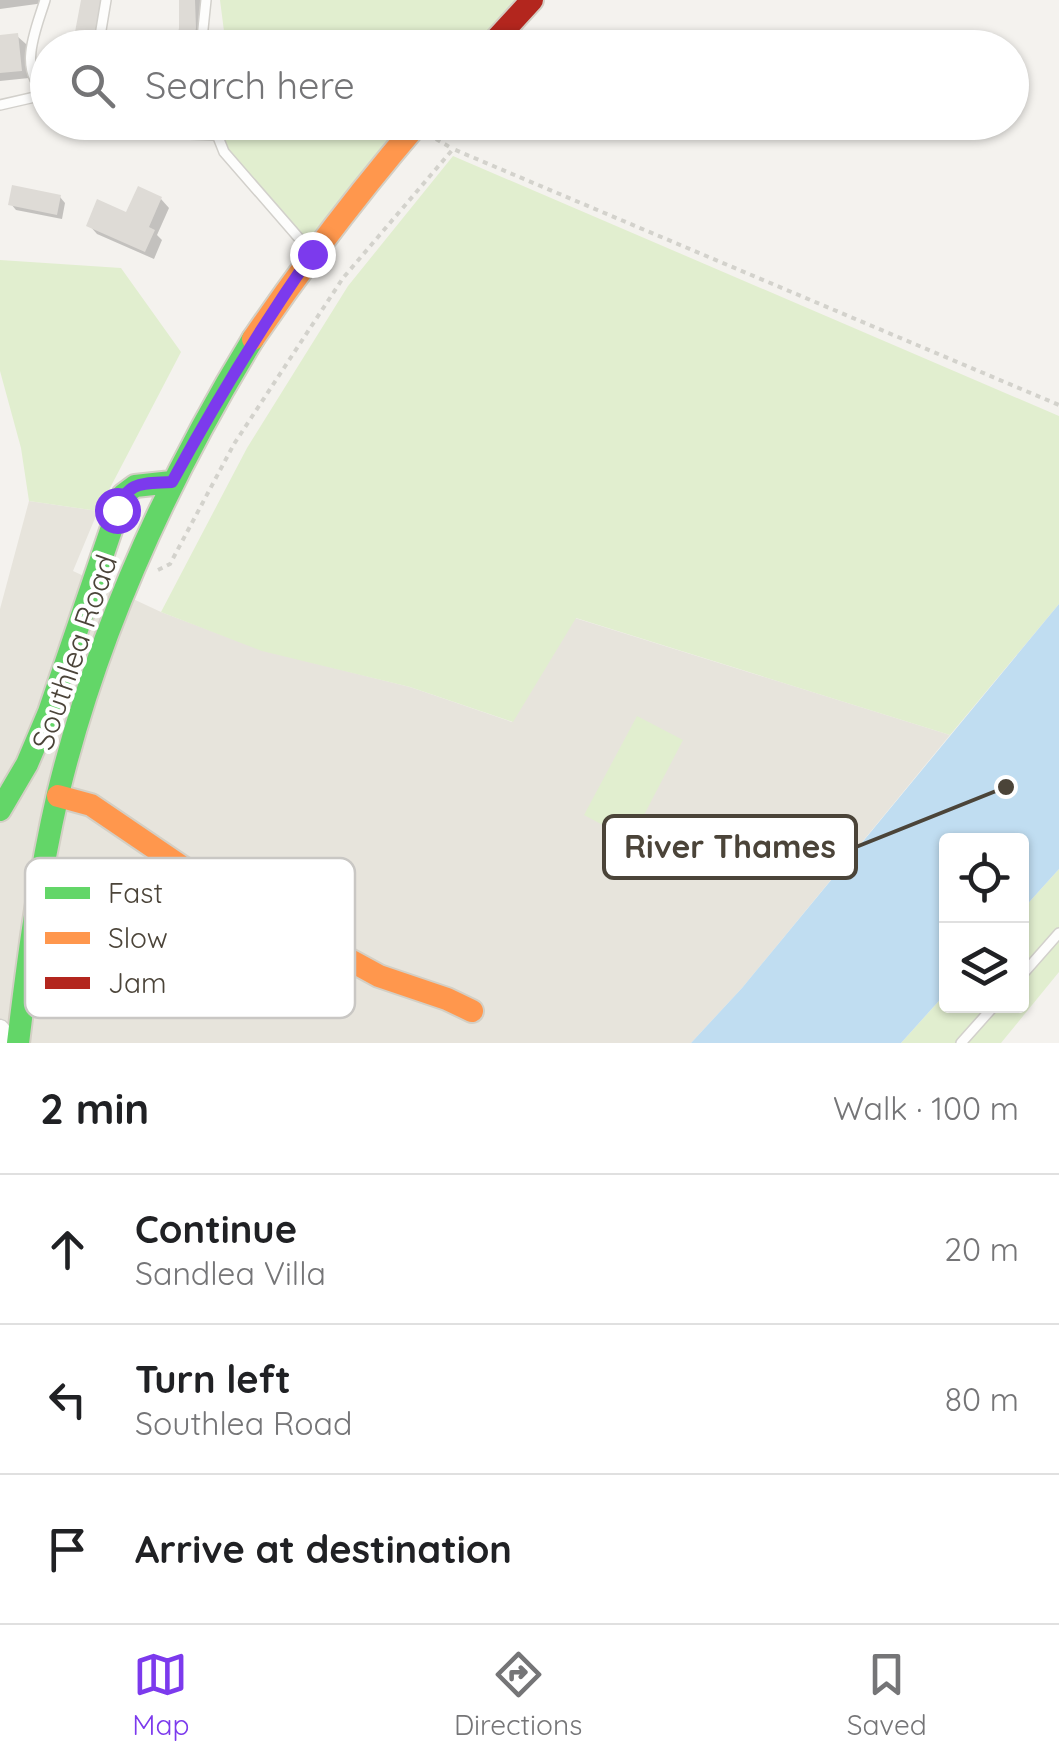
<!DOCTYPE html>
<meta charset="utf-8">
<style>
body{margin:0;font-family:Quicksand,sans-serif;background:#f2f2f2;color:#202124}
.controls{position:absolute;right:30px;bottom:30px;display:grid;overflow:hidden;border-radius:10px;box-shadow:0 2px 8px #0004}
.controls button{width:90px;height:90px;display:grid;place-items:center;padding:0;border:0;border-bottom:2px solid #e0e0e0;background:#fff;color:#202124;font:50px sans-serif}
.stop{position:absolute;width:30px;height:30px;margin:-22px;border:8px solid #7c3aed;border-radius:50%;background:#fff}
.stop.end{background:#7c3aed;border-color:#fff;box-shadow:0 2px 10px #0008}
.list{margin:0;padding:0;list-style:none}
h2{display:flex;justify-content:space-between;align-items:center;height:130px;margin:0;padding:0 40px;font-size:42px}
h2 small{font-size:32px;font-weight:400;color:#757577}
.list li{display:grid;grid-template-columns:65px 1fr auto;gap:30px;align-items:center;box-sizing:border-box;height:150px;padding:0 40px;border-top:2px solid #e0e0e0}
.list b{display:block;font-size:38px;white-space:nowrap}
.list p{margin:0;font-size:32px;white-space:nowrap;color:#757577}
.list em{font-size:32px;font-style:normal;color:#757577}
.icon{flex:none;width:55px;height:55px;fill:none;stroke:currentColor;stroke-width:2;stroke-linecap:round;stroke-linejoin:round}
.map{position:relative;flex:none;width:1059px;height:1043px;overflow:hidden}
.search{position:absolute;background:#fff;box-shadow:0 2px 8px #0004;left:30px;right:30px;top:30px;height:110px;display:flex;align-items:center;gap:25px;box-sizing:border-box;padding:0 35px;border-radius:55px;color:#757577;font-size:38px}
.sheet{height:580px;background:#fff}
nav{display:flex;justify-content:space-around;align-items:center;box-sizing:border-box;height:140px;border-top:2px solid #e0e0e0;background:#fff;font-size:28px;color:#757577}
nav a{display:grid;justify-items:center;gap:5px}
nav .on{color:#7c3aed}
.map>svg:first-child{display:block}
.residential{fill:#e7e4dc}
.green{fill:#e1eecf}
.water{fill:#c0ddf1}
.shadow{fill:#0003}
.building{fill:#dedbd6}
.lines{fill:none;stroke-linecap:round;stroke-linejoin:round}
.lane-casing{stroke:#d2d0cb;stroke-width:12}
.street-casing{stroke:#d2d0cb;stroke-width:21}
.fast-casing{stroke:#d3cfc5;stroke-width:26}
.slow-casing{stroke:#d3cfc5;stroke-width:26}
.jam-casing{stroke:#d3cfc5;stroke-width:26}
.path{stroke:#d3d2cc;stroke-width:4;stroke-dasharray:5 5;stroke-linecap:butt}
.lane{stroke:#fdfdfc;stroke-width:9}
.street{stroke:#fdfdfc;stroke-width:18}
.fast{stroke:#63d668;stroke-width:22}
.slow{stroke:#ff974d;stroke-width:22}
.jam{stroke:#b3261e;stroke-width:22}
.route{stroke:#7c3aed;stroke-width:12}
.labels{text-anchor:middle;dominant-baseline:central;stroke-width:8;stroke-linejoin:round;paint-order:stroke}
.street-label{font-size:30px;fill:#4b4439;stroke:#fff}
.key{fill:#fff;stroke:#c9c7c4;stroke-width:2.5}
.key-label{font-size:28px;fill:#4b4439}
.leader{fill:none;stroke:#4b4439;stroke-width:4}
.callout-dot{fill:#4b4439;stroke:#fff;stroke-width:4}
.callout{fill:#fff;stroke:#4b4439;stroke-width:4}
.callout-label{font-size:32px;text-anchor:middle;font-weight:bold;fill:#4b4439}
</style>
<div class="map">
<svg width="1059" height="1043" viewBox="0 0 1059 1043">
<rect width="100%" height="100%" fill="#f4f2ee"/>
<!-- residential -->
<path class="residential" d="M 29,501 L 98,511 L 73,571 L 161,612 L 262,650 L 410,687 L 512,722 L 575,618 L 950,735 L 742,988 L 691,1043 L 0,1043 L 0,609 Z"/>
<!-- green -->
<path class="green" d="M 220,0 L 536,0 L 491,48 L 226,47 Z
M 225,123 L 420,123 L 312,254 L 224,152 Z
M 453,156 L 1059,416 L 1059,604 L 950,735 L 576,618 L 513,722 L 410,687 L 262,651 L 161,612 L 247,448 L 348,286 Z
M 0,260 L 121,268 L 181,352 L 98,511 L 29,501 L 21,448 L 0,371 Z
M 637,716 L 683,740 L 631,840 L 584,815 Z
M 1059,869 L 1059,972 L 1001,1043 L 901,1043 L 946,993 L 946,1006 L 1022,1006 L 1022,910 Z"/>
<!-- water -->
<path class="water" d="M 1059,604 L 1059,869 L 1022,910 L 1022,841 L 946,841 L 946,993 L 901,1043 L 691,1043 L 742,988 Z"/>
<!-- shadow -->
<path class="shadow" d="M 0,0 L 44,0 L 44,3 L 0,9 Z
M 84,0 L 111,0 L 101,48 L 74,48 Z
M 181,0 L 202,0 L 203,38 L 202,48 L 177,48 L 181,29 Z
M 17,36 L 26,44 L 29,78 L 0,81 L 0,37 Z
M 161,122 L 188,122 L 185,138 L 169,135 L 160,126 Z
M 60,197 L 65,203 L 62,219 L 16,210 L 11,204 Z
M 161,199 L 169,208 L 157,235 L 162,240 L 154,259 L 97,234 L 89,225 L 127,215 Z"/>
<!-- building -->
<path class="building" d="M 81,0 L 101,0 L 92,48 L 72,48 Z
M 179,0 L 195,0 L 196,28 L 192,48 L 175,48 L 179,28 Z
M 18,33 L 22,71 L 0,73 L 0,35 Z
M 12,185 L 61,195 L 57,215 L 8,205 Z
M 138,186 L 162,197 L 149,227 L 155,230 L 145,252 L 86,226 L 97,199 L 126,212 Z"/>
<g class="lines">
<!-- lane casing -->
<g class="lane-casing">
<path id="lane" d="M 45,0 C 36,30 16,71 48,94
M 98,48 L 106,0
M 201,48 L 206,0
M 0,105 L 48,94
M 138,122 L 190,134 L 217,135
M 212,122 L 224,152 L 311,252
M 1022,975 L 1059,933
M 961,1043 L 994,1006"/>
</g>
<!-- street casing -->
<g class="street-casing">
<path id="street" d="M 0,1029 L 10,1043"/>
</g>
<!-- fast casing -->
<g class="fast-casing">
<path id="fast" d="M 0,810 L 27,764 L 49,712 L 123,495 L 135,486 L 172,482
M 18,1043 C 28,960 39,876 58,794 C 97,633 167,480 253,339"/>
</g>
<!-- slow casing -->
<g class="slow-casing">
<path id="slow" d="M 253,339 C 305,263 359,192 419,122
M 58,796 L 91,805 L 194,875 L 379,976 L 447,999 L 472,1011"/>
</g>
<!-- jam casing -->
<g class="jam-casing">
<path id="jam" d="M 488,48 L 532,0"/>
</g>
<!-- path -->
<path class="path" d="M 436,139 L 453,149
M 158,570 L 170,564 L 234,444 L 343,278 L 453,149 L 1059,405"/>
<!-- lane -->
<use href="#lane" class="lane"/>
<!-- street -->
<use href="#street" class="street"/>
<!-- fast -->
<use href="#fast" class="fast"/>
<!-- slow -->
<use href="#slow" class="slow"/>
<!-- jam -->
<use href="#jam" class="jam"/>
</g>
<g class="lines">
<!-- route -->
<path class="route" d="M 117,510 C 129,480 142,484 172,482 C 215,403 261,327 312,254"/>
</g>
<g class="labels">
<!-- street labels -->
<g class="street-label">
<text transform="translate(74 652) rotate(-71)">Southlea Road</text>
</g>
</g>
<!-- legend -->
<rect x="25" y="858" width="330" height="160" rx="15" class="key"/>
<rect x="45" y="887" width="45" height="12" fill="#63d668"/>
<rect x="45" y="932" width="45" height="12" fill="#ff974d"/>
<rect x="45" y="977" width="45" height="12" fill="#b3261e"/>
<g class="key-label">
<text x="108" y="903">Fast</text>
<text x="108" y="948">Slow</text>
<text x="108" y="993">Jam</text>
</g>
<!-- callouts -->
<path class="leader" d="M1006 787L856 847"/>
<circle class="callout-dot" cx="1006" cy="787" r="10"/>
<rect class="callout" x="604" y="816" width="252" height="62" rx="10"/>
<g class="callout-label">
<text x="730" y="858">River Thames</text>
</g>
</svg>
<div class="controls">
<button><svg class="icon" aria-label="locate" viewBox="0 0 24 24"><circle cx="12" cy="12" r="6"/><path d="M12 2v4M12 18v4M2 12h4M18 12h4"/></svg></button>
<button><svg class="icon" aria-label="layers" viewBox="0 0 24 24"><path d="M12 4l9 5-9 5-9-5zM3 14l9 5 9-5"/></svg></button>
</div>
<div class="stop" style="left:117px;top:510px"></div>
<div class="stop end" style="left:312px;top:254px"></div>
<div class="search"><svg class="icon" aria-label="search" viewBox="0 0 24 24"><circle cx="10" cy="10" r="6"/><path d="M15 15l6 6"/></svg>Search here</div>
</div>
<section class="sheet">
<h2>2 min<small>Walk · 100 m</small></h2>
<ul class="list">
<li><svg class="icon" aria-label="ahead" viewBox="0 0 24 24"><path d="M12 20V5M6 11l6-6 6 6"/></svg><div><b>Continue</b><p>Sandlea Villa</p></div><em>20 m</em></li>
<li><svg class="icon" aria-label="left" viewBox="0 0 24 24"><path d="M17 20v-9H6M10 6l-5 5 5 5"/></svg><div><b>Turn left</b><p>Southlea Road</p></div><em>80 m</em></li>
<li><svg class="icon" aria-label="arrive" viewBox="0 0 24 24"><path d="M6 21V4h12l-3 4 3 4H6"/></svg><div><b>Arrive at destination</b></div></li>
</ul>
</section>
<nav>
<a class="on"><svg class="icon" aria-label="map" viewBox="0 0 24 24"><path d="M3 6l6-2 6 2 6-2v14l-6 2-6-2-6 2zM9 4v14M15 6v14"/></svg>Map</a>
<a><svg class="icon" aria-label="directions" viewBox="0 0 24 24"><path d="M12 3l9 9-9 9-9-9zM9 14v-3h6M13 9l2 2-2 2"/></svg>Directions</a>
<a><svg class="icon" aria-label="saved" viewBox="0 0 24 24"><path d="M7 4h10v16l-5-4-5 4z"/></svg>Saved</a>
</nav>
